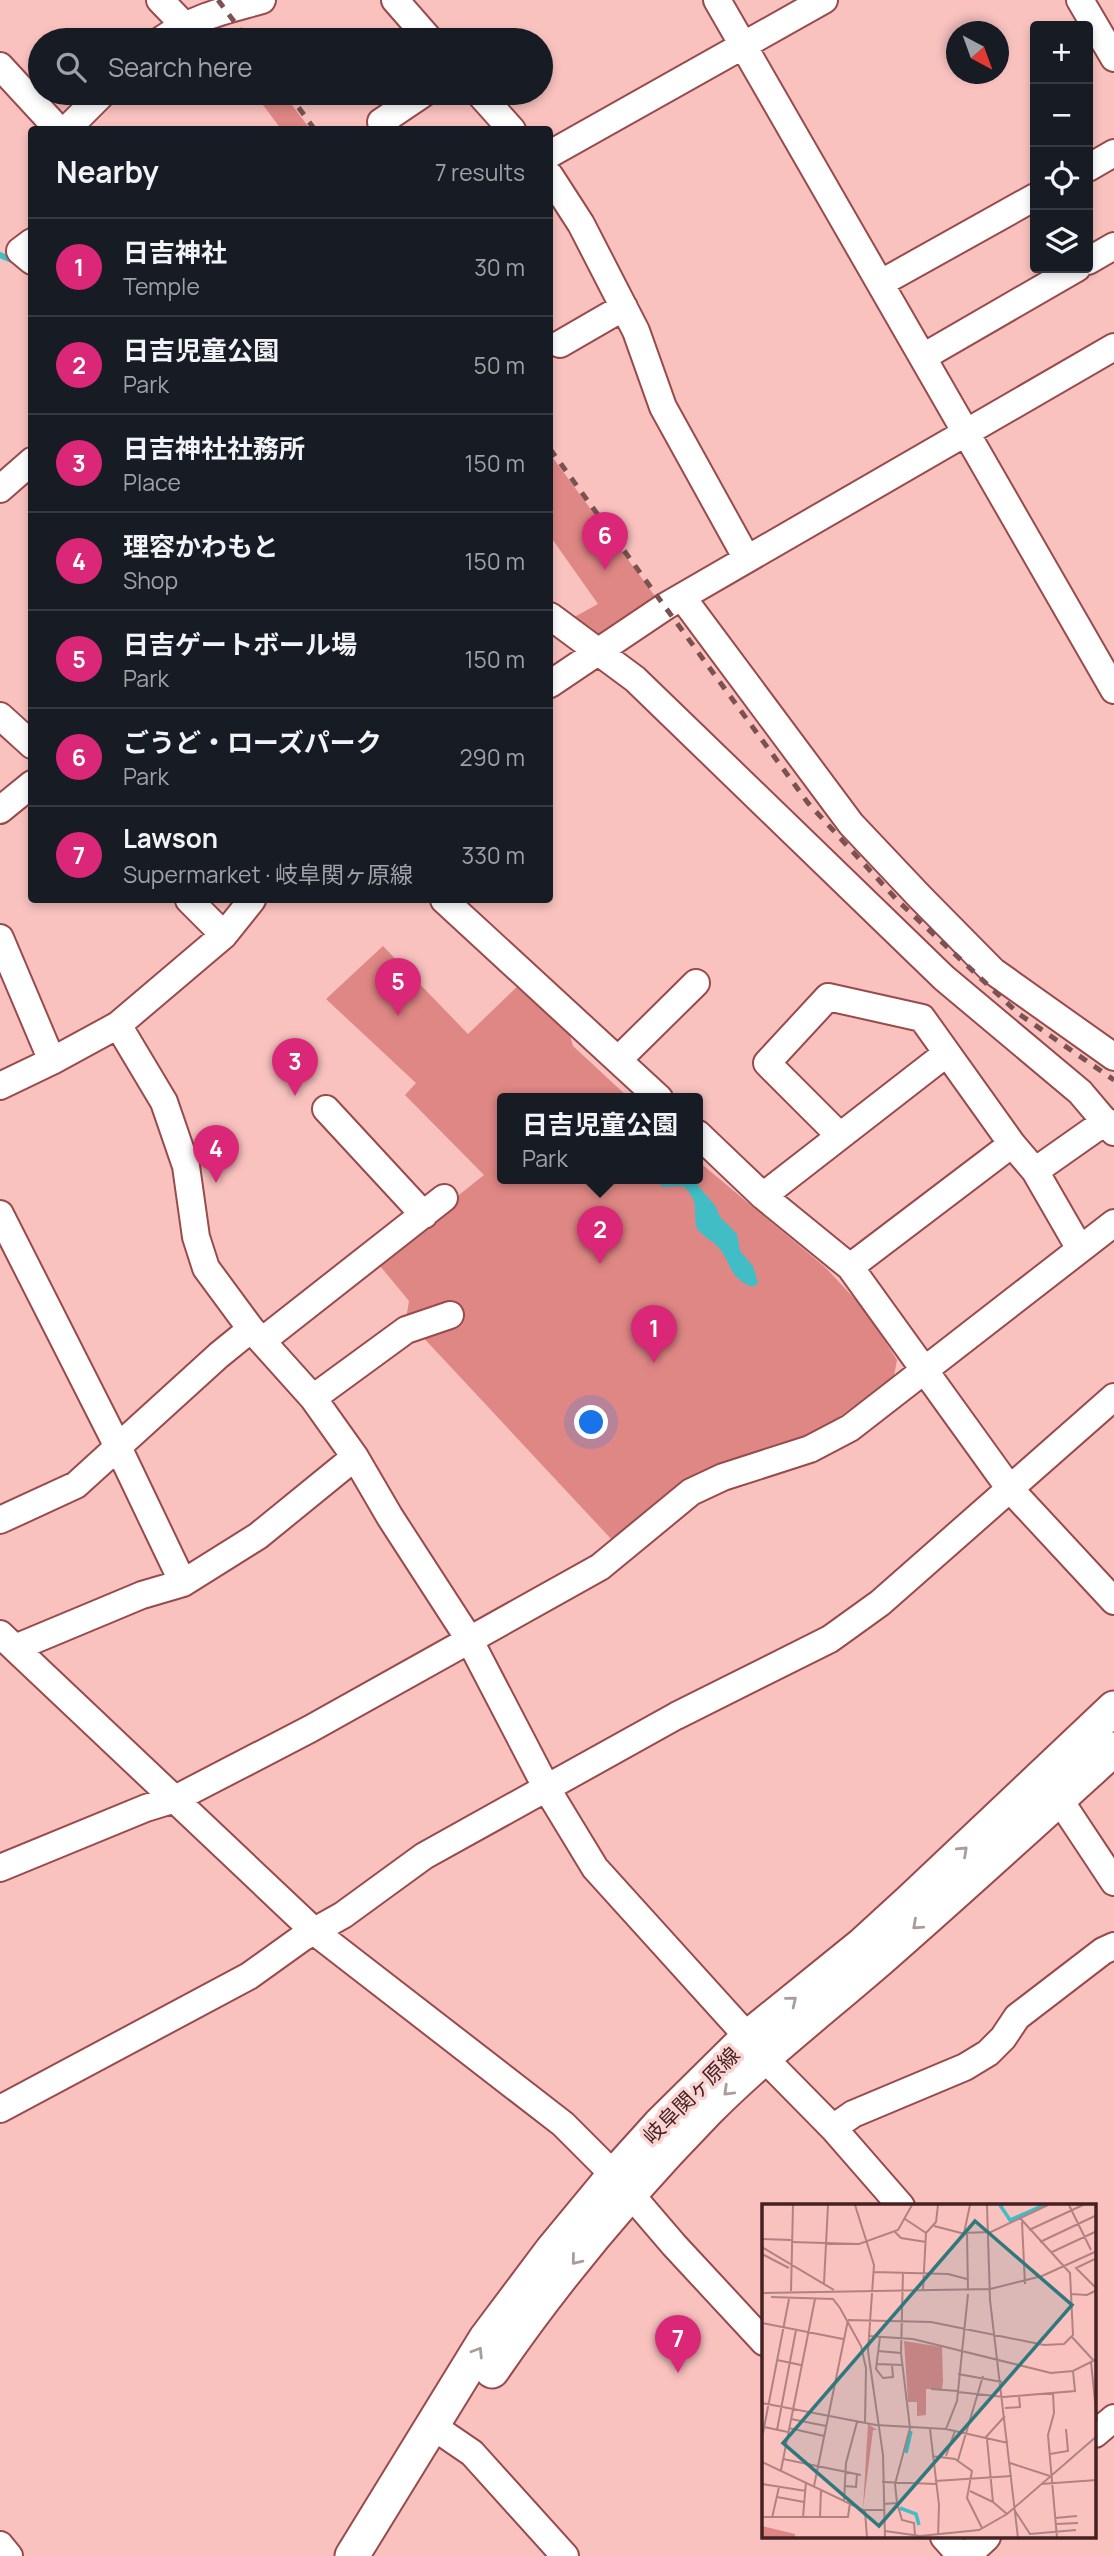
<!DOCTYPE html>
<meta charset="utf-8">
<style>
body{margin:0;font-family:Manrope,"Noto Sans JP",sans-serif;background:#20242c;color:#f1f3f6}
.controls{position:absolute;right:21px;top:21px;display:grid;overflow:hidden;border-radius:7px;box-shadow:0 4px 10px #0003}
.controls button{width:63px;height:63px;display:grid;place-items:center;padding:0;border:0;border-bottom:2px solid #363941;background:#171b24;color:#f1f3f6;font:35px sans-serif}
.compass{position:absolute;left:946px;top:21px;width:63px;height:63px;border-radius:50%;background:#171b24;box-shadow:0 4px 10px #0003;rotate:139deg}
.you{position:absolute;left:592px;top:1423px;width:24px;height:24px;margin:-18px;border:5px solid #fff;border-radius:50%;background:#1a73e8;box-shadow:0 0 0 10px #1a73e833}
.badge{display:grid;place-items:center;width:46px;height:46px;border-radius:50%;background:#db2777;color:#fff;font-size:23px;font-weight:700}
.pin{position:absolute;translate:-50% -58px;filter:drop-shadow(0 2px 4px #0008)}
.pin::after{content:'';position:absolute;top:37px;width:24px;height:21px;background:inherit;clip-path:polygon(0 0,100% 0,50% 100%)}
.popup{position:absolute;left:497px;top:1093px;width:206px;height:91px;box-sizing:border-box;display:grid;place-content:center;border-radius:7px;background:#171b24;filter:drop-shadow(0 2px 5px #0005);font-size:23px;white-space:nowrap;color:#9ea1a6}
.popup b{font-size:26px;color:#f1f3f6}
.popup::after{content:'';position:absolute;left:50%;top:100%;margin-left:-14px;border:14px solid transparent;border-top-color:#171b24}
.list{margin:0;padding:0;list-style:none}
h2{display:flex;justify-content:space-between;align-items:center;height:91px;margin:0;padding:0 28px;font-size:30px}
h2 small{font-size:23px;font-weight:400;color:#9ea1a6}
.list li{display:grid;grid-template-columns:46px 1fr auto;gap:21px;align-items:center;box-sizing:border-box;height:98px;padding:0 28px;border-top:2px solid #363941}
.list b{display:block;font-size:26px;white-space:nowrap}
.list p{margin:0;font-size:23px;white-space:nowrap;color:#9ea1a6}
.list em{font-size:23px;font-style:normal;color:#9ea1a6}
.icon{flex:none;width:38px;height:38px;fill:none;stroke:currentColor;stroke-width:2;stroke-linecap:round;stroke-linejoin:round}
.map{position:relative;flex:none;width:1114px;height:2556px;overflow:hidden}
.search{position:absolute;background:#171b24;box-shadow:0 4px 10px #0003;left:28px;top:28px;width:525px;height:77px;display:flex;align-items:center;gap:18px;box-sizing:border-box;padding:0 24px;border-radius:38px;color:#9ea1a6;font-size:26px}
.panel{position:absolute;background:#171b24;box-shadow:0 4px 10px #0003;left:28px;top:126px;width:525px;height:777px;border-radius:7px}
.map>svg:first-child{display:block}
.green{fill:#df8785}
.water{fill:#40bdc5}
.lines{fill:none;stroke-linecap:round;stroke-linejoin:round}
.stream{stroke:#40bdc5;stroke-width:6}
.minor-casing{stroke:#994a4a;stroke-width:30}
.major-casing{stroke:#994a4a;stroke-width:37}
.minor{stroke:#fff;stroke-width:26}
.major{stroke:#fff;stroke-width:33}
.rail{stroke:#7b5251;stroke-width:5;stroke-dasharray:9 9;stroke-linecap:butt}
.oneway{stroke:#ab9c9c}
.labels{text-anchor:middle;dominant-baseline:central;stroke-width:7;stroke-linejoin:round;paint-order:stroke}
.street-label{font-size:21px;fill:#452222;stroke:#fad4d2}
.inset-river{fill:none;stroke:#40bdc5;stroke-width:3.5}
.inset-road{fill:none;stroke:#b18280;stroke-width:2}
.view{fill:#2f787d;fill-opacity:0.15;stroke:#2f787d;stroke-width:3.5}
.inset-edge{fill:none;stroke:#452222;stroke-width:3.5}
</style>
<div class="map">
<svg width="1114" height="2556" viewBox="0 0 1114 2556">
<rect width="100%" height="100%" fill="#f9c2bf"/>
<!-- green -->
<path class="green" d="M 254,93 L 283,93 L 310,129 L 281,129 Z
M 550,454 L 660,603 L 595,644 L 567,621 L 598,604 L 550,536 Z
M 383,946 L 468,1034 L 520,984 L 567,1025 L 573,1046 L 629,1098 L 502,1098 L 502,1178 L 698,1178 L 698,1161 L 826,1268 L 865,1310 L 897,1360 L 894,1376 L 817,1434 L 711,1469 L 671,1490 L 613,1541 L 406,1319 L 409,1301 L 376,1261 L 484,1175 L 405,1095 L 416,1083 L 326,999 Z"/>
<!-- water -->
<path class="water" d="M 652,1178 L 692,1178 L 716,1207 L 720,1217 L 737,1234 L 740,1251 L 753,1266 L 758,1283 L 753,1287 C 728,1278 732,1263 719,1248 C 713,1241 704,1237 697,1229 C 692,1208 701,1203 683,1186 L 663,1187 Z"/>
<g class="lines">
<!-- stream -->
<path class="stream" d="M 0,255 L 16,262"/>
<!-- minor casing -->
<g class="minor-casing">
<path id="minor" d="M 160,0 L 184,25
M 395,0 L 430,40
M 717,0 L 1114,690
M 1080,0 L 1114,58
M 161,40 C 194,17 224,11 262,0
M 0,66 L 59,130
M 479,93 L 512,130
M 66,130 L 103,93
M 386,130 L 381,122 L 424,93
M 550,154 L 824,0
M 1088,168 L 1114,153
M 550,176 L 581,224 L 636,331 L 663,407 L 747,559
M 32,242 L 20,251 L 32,261
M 1088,261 L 1114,246
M 881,283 L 1035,197
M 560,344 L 624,307
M 923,357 L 1077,268
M 0,489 L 32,461
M 682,597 L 851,824 L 920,897 L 993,971 L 1114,1057
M 550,616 L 635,679 L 944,978 L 1080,1092 L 1114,1132
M 550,684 L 666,606 L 1114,347
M 0,716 L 32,745
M 0,810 L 32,784
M 189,900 L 224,935
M 444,900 L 659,1098
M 0,938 L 52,1061
M 118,1025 L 164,1102 L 186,1166 L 196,1237 L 206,1268 L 251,1329 L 313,1398 L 355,1457 L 390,1517 L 469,1639 L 547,1789 L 595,1868 L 748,2037
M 618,1060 L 696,983
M 0,1086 L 52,1061 L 118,1025 L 224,935 L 252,900
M 326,1109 L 424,1215
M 698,1134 L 763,1196 L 850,1267 L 1010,1489 L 1114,1601
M 840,1136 L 767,1063 L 828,997 L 922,1018 L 1012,1144 L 1035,1171 L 1080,1249
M 1035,1171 L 1106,1121
M 763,1196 L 947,1053
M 0,1214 L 118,1447 L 183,1583
M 850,1267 L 1012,1144
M 262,1341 L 444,1198
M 313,1398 L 406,1330 L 450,1315
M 0,1520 L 76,1485 L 219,1355 L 251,1329
M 0,1634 L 315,1932 L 563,2124 L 614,2175 L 674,2245 L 764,2342
M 15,1648 L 142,1595 L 183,1583 L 258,1536 L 355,1457
M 1059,1799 L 1114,1882
M 0,1868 L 146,1808 L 175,1799 L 310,1729 L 600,1567 L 691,1492 L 723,1477 L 810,1449 L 850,1428 L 1114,1223
M 763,2057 L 833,2128 L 901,2206
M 0,2109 L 249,1976 L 302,1938 L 343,1915 L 424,1856 L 676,1716 L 830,1639 L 880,1603 L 1114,1397
M 833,2128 L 853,2114 L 965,2067 L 988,2053 L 1003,2038 L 1017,2017 L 1103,1951 L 1114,1946
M 431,2425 L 472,2453 L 565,2556
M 1095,2434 L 1114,2418
M 944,2537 L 961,2556
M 0,2545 L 9,2556
M 967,2556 L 987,2537"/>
</g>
<!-- major casing -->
<g class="major-casing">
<path id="major" d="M 492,2371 C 555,2279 629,2191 707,2111 C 761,2057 820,2011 878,1961 C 958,1891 1036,1820 1114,1749
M 352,2556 L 486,2338 L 552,2250 L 614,2175 L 660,2124 L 748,2037 L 863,1944 L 910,1901 L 1114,1708"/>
</g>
<!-- minor -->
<use href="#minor" class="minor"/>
<!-- major -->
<use href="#major" class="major"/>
<!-- rail -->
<path class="rail" d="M 218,0 L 248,40
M 288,93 L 315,130
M 550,449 L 808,803 L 899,902 L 1019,1014 L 1114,1080"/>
</g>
<!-- one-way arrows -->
<defs><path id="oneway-chevron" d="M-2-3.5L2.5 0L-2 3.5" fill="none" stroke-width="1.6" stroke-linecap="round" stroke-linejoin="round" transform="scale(1.75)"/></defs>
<g class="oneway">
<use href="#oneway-chevron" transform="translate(963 1851) rotate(-43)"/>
<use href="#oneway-chevron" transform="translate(917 1925) rotate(138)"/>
<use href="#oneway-chevron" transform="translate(792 2001) rotate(-39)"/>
<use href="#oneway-chevron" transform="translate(728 2091) rotate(136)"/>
<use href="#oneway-chevron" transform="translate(576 2260) rotate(129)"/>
<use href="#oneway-chevron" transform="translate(478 2352) rotate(-58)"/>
</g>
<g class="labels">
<!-- street labels -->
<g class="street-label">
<text transform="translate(691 2095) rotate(-45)">岐阜関ヶ原線</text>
</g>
</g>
<!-- overview -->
<g transform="translate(762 2204)">
<rect width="334" height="334" fill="#f9c2bf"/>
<path d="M 142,137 L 180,143 L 181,178 L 180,185 L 164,185 L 164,211 L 155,212 L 155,198 L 146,198 ZM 106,220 L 115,226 L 111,226 L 101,305 ZM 0,322 L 33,330 L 33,334 L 0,334 Z" fill="#df8785"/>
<path class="inset-river" d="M 238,1 L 248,16 L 282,1M 144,249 L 149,227M 138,304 L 154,310 L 157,321"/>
<path class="inset-road" d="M 93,1 L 112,61 L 106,147 L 121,251 L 123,334M 225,1 L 228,96 L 256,334M 307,1 L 329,46M 143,15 L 164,29 L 161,85M 260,18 L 263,80M 172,22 L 199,29 L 229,28 L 286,1M 267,26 L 321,1M 133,28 L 139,34 L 164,38M 164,29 L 174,18 L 176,1M 202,29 L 208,1M 205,29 L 206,87M 0,35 L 29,36M 29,38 L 97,40 L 136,26 L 150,1M 278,38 L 335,11M 0,43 L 72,86M 290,48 L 335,27M 0,50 L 27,64M 335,54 L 314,64 L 335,85M 112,68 L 186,70 L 205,75M 62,79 L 66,1M 29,87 L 31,1M 0,89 L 228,85 L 280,72 L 335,47M 309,90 L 325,91 L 335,86M 9,93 L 71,95 L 78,104 L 99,142 L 104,164 L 103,219M 86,116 L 169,118 L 282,141 L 302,140 L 311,131 L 308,69 L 258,14M 0,119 L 81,135M 106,132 L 151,135 L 289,169 L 311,167 L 335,155M 118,133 L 114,165 L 121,174 L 131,173 L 130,161M 310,133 L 332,157M 116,147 L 139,149M 15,156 L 39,161M 329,158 L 335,217M 115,160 L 141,161M 196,170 L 240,178M 169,185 L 196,187M 196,188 L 242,193 L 313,187 L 311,167M 291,189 L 292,209 L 286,231 L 295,334M 0,199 L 114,221 L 184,225 L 246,239M 243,204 L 258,203 L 257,192M 29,215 L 64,222M 2,223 L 26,228M 27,224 L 62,232M 168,225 L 177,301 L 176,334M 184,225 L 195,197 L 206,90M 15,226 L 34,126M 0,234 L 27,95M 223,234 L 243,212M 225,235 L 231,298 L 245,310M 288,250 L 306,247 L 304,225M 170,252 L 193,255 L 210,267 L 205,294 L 220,324M 184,252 L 193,227M 21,255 L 99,271M 196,256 L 221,172M 0,258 L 101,306 L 122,306M 248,259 L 288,272M 19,266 L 53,95M 173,277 L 250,272M 120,278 L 174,280M 0,280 L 44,287M 279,280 L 335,276M 52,282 L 86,116M 83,282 L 94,283 L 95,270M 208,287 L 231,298M 15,293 L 42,298M 82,297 L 84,259 L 95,218M 135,299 L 140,316 L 152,319 L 153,331M 121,300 L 135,299 L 133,280 L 148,224 L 139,149 L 141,68M 103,307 L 105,334M 253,307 L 268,330 L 314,326M 0,313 L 86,313 L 88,299M 41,313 L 44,278M 58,313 L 59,286M 10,314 L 17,283M 293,314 L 315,312M 294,320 L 316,319M 123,327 L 158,332 L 217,326 L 245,310 L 335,232"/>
<path class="view" d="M 213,17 L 310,101 L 117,322 L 21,239 Z"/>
<rect width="334" height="334" class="inset-edge"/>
</g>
</svg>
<div class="controls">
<button>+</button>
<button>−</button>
<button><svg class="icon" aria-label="locate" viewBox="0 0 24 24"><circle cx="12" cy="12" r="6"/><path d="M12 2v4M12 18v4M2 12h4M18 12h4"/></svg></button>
<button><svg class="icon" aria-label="layers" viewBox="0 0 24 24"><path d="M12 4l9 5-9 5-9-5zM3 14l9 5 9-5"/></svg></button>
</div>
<svg class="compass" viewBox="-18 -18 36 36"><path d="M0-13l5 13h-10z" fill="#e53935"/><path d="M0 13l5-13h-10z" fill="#9ea1a6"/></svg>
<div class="you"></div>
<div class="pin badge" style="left:654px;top:1363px">1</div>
<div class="pin badge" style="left:600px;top:1264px">2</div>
<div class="popup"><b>日吉児童公園</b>Park</div>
<div class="pin badge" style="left:295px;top:1096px">3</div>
<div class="pin badge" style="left:216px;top:1183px">4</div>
<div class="pin badge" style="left:398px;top:1016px">5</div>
<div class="pin badge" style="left:605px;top:570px">6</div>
<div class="pin badge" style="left:678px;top:2373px">7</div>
<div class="search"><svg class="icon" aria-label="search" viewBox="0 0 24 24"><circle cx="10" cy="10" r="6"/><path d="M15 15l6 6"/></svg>Search here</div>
<section class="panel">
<h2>Nearby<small>7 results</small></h2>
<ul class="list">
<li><span class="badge">1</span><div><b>日吉神社</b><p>Temple</p></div><em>30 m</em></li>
<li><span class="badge">2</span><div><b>日吉児童公園</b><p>Park</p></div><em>50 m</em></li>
<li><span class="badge">3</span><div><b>日吉神社社務所</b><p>Place</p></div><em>150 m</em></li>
<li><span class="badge">4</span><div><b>理容かわもと</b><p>Shop</p></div><em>150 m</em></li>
<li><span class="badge">5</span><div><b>日吉ゲートボール場</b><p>Park</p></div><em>150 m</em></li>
<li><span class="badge">6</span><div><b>ごうど・ローズパーク</b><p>Park</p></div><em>290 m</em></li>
<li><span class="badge">7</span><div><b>Lawson</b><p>Supermarket · 岐阜関ヶ原線</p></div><em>330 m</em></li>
</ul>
</section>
</div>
